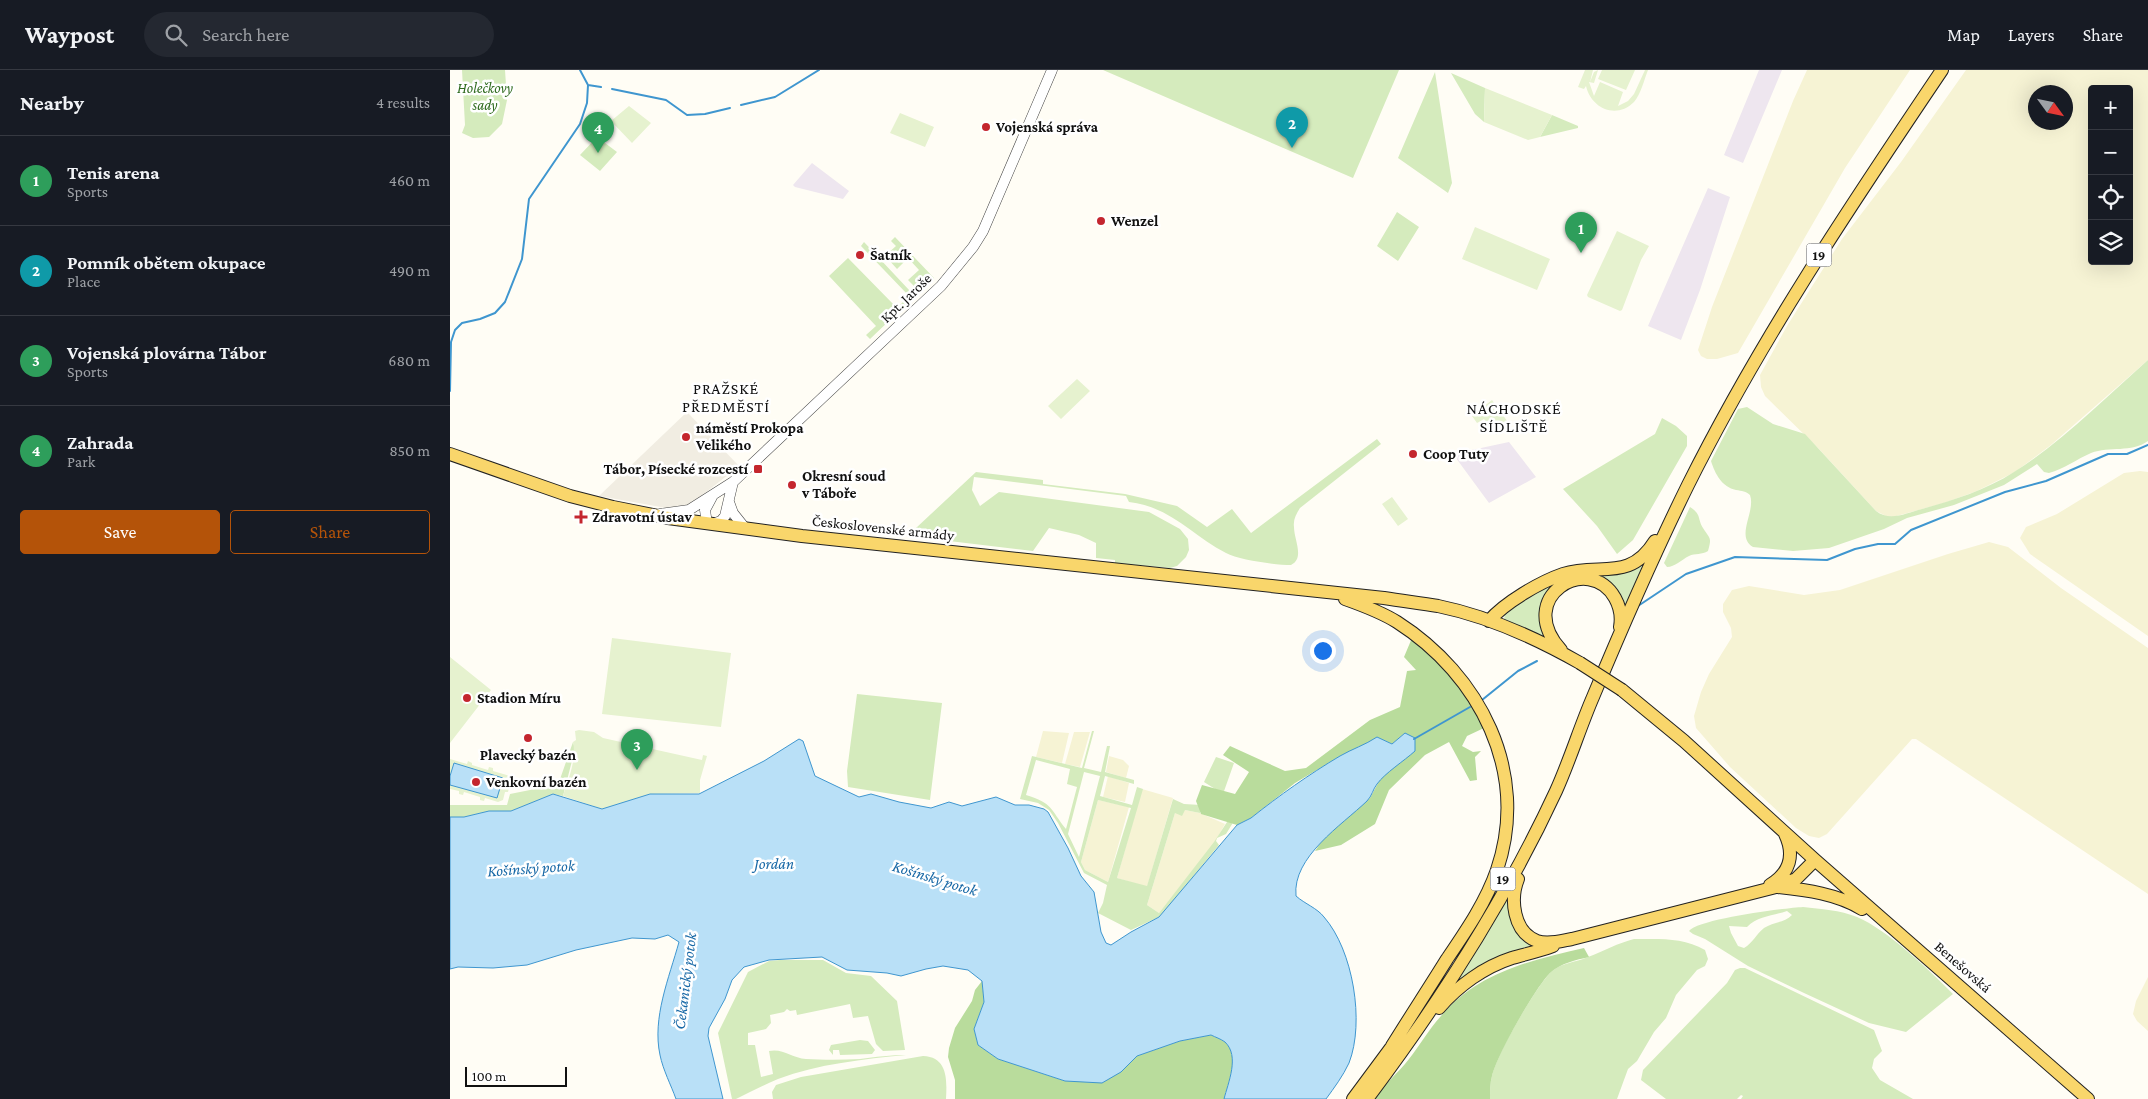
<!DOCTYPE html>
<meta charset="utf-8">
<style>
body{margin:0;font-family:"Crimson Pro",serif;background:#242831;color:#f1f3f6}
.controls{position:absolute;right:15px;top:15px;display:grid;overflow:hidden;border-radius:5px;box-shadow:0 5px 20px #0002}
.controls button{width:45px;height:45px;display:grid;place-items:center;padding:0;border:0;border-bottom:1px solid #363941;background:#171b24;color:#f1f3f6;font:25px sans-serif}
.compass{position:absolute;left:1578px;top:15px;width:45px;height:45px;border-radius:50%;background:#171b24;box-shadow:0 5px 20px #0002;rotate:123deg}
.scale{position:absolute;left:15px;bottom:12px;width:102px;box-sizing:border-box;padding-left:5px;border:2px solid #111;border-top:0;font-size:14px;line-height:18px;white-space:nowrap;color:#111;-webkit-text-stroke:4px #fff;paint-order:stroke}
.you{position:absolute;left:872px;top:580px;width:18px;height:18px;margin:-12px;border:4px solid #fff;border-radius:50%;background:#1a73e8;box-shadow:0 0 0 8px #1a73e833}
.badge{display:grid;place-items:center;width:32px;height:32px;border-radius:50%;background:#b45309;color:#fff;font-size:16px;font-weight:700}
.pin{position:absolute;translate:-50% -41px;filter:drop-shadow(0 1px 2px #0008)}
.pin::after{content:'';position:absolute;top:26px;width:18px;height:15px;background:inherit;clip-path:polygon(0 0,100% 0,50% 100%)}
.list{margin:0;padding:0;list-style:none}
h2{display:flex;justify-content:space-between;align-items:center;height:65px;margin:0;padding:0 20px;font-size:21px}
h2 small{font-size:16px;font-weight:400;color:#9ea1a6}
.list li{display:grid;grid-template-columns:32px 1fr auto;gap:15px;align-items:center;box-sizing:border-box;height:90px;padding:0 20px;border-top:1px solid #363941}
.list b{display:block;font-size:19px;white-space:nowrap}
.list p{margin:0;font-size:16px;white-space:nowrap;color:#9ea1a6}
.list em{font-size:16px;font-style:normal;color:#9ea1a6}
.actions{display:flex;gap:10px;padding:15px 20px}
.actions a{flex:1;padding:11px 0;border:1px solid #b45309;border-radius:5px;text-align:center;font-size:18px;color:#b45309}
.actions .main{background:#b45309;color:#fff}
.icon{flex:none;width:28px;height:28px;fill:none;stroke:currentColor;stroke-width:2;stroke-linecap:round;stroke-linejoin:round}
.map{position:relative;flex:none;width:1698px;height:1029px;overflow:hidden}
header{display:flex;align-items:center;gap:30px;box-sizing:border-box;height:70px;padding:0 25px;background:#171b24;border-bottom:1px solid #363941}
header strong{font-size:24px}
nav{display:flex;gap:28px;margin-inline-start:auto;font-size:18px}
.search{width:350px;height:45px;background:#242831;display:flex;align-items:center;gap:12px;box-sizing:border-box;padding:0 18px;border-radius:28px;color:#9ea1a6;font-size:19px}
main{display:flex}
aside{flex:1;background:#171b24}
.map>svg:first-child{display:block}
.industrial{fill:#eee6ef}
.farmland{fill:#f6f3d4;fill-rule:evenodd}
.green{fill:#d5ebbd;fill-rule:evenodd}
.forest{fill:#b9dc9c}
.pitch{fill:#e6f2cf}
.plaza{fill:#f1ede2}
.water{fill:#b9e0f7;stroke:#3f96cf}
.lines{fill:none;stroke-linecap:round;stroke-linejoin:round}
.stream{stroke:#3f96cf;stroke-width:2}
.minor-casing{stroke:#444;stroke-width:11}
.major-casing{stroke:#222;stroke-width:14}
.minor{stroke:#fff;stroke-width:10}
.major{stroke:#f9d66b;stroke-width:12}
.major-bridge-casing{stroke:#222;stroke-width:14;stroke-linecap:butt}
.major-bridge{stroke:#f9d66b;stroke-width:12}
.poi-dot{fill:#c4262e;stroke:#fff;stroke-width:2}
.labels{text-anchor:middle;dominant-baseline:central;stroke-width:5;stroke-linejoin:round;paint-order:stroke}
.shield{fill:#fff;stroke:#585858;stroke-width:1}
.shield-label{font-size:14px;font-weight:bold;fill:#111}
.park-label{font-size:15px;font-style:italic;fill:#2f6b1f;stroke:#fff}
.poi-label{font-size:15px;font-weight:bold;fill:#111;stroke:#fff;text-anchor:start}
.street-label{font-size:15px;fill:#111;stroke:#fff}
.neighbourhood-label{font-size:16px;letter-spacing:1px;fill:#111;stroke:#fff}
.water-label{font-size:16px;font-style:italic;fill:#1768a6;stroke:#fff}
</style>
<header>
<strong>Waypost</strong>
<div class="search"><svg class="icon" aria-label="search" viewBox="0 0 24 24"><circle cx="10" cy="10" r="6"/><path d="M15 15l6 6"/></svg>Search here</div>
<nav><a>Map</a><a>Layers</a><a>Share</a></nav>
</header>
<main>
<aside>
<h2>Nearby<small>4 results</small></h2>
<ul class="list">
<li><span class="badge" style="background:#2e9e5b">1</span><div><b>Tenis arena</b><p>Sports</p></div><em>460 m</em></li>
<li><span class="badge" style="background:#0f9aa8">2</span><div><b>Pomník obětem okupace</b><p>Place</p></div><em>490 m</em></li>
<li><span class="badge" style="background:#2e9e5b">3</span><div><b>Vojenská plovárna Tábor</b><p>Sports</p></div><em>680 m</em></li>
<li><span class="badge" style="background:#2e9e5b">4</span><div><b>Zahrada</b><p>Park</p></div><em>850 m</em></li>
</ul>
<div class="actions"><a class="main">Save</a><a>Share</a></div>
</aside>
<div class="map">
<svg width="1698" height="1029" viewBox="0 0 1698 1029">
<rect width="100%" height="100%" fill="#fffdf5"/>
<!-- industrial -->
<path class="industrial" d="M 1309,0 L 1332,0 L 1293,93 L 1274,85 Z
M 362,93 L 399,121 L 393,129 L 345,117 L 343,115 Z
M 1258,118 L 1280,127 L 1250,220 L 1231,270 L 1198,256 Z
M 1059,372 L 1086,407 L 1039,433 L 1003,384 Z"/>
<!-- farmland -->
<path class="farmland" d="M 1357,0 L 1460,0 L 1395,98 L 1288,283 L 1267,289 L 1257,289 L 1251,286 L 1248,280 L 1262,237 L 1343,31 Z
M 1516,0 L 1698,0 L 1698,290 L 1601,375 L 1565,402 L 1527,421 L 1494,433 L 1443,447 L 1436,446 L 1426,441 L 1369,379 L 1315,326 L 1311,317 L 1310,305 L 1337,256 L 1392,169 L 1451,92 ZM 1642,19 L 1679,19 L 1679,191 L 1642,191 ZM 1586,22 L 1616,22 L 1616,52 L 1586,52 Z
M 1690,401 L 1698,402 L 1698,566 L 1580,484 L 1570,468 L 1576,457 L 1607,444 L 1674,403 Z
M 1539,472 L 1558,477 L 1611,518 L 1698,578 L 1698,824 L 1466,669 L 1462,669 L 1377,764 L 1369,768 L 1359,766 L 1346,758 L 1280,697 L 1246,658 L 1244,646 L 1251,622 L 1259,604 L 1282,567 L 1281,558 L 1273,542 L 1273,534 L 1282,520 L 1299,516 L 1354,525 L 1390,520 L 1498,484 Z
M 593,661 L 619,663 L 612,693 L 586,687 Z
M 624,662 L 640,662 L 630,697 L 615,694 Z
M 659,686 L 673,690 L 679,696 L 676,708 L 656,702 Z
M 658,706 L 679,713 L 675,732 L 653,727 Z
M 692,719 L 723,728 L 697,817 L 667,808 Z
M 648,730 L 679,737 L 658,812 L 635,800 L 631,792 Z
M 735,740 L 750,743 L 775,754 L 765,772 L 709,843 L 697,835 L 725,743 Z
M 1698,907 L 1698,961 L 1687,951 L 1683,944 L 1686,931 Z"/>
<!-- green -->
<path class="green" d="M 12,0 L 55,0 L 57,30 L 52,54 L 39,67 L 23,68 L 12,63 L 15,55 Z
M 653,0 L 949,0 L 903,108 Z
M 985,2 L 1002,113 L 998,123 L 948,88 Z
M 1001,3 L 1035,18 L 1034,52 L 1025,44 Z
M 1102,45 L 1128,56 L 1128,58 L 1090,67 Z
M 147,67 L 167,82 L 150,101 L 130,85 Z
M 947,142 L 969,157 L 948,191 L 927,176 Z
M 445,167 L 484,208 L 420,269 L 416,265 L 426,256 L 379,206 L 398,188 L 447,238 L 459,226 L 411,176 L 414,172 L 460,221 L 465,217 L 458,210 L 469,200 L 458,188 L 447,199 L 438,189 L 437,184 L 446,176 L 441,171 Z
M 1698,290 L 1698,371 C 1681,383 1660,376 1641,383 C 1627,389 1614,399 1599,403 L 1594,402 L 1587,394 L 1554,415 L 1504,435 L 1457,448 L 1434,459 L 1379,478 L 1343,481 L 1303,477 C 1285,466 1306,442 1300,425 C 1296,421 1292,421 1286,420 C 1272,417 1265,404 1261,391 L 1288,339 L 1297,337 L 1323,354 L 1355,364 L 1426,441 C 1440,452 1456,443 1472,439 C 1504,430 1536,420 1564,402 C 1611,373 1656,327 1698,290 Z
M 1212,348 L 1226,356 L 1237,366 L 1237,376 L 1183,470 L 1167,484 L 1147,456 L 1113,419 L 1205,364 Z
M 927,369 L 931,374 L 850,438 C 846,444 843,450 844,457 C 844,470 855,488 841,495 C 826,495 789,490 776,483 C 741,465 721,437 679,432 L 676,426 L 524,407 L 522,420 L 530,436 L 549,422 L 699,442 L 730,459 L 738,469 L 739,480 L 736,487 L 727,496 L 720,498 L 665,493 L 665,490 L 646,488 L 646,473 L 629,465 L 599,458 L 583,481 L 474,468 L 466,458 L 526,402 L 593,410 L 593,414 L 675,424 L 727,436 L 757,457 L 782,439 L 801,463 Z
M 1240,437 C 1252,445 1247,448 1253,458 C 1260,469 1262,467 1258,481 C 1252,485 1245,483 1239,486 C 1231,490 1225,497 1217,497 L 1214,493 Z
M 1196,491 L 1174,539 L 1142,506 Z
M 1104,512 L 1107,514 L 1096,568 L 1054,550 L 1055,542 Z
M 407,624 L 492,633 L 480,730 L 398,717 L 397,701 Z
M 642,661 L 644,661 L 634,698 L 651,702 L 657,676 L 660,676 L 655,702 L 684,710 L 684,714 L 655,706 L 650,726 L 682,735 L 687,717 L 693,719 L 667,808 L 697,816 L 723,729 L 734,734 L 751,735 L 750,743 L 735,740 L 732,746 L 725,743 L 697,835 L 709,843 L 764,772 L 779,749 L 784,751 L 776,764 L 767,768 L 766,771 L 769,775 L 714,842 L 709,847 L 681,860 L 648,843 L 653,833 L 657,815 L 634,803 L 608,753 L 599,740 L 588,733 L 570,729 L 582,686 L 632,698 ZM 586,690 L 620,699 L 617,714 L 627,717 L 616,759 C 600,739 603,733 576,725 ZM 634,702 L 650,706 L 629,787 L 618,764 ZM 648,730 L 681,738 L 658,812 L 635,800 L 631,792 Z
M 123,672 L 125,679 L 113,726 L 103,724 L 61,741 L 39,741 L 14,747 L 0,747 L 0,735 L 57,735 L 60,724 L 105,715 L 109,712 Z
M 766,687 L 784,693 L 773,724 L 754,712 Z
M 1058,826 L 1085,876 L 1009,913 L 1007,910 Z
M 1353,837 C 1371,839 1390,840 1407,847 C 1438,860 1479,900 1503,924 L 1456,962 L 1419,953 L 1354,923 L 1298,896 L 1255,869 L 1243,864 L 1239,861 C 1249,849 1335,838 1353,837 ZM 1337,841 L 1342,845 C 1334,853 1323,852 1314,858 C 1306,864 1303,873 1294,878 L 1288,876 L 1281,863 L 1279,856 L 1297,857 C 1308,846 1322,846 1337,841 Z
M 1184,869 C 1209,869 1233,867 1255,880 L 1258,889 L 1255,896 L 1247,900 L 1226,925 L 1216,948 L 1204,962 L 1187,991 L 1178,999 L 1167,1029 L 1040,1029 C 1040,1022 1040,1013 1042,1006 C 1047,984 1084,920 1100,903 C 1111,892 1125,893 1138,887 C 1154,881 1168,873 1184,869 Z
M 330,890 L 373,890 L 396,903 L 421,906 L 447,931 L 455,980 L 433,981 L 426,974 L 418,946 L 403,948 L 400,934 L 347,945 L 346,940 L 340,941 L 337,939 L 334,942 L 320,945 L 321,953 L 316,959 L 298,963 L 298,975 L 305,975 L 311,1007 L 323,1004 L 319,981 C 333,978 342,988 356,989 C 373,990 392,990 410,989 C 425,987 442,985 456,985 C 414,989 368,994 328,1009 C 314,1015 300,1022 286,1029 L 282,1029 L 268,963 L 298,902 L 319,891 Z
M 1290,898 L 1295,898 L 1424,960 L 1432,981 L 1424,989 L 1422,998 L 1430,1010 L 1463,1029 L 1291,1029 L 1293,1026 L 1291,1025 L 1287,1029 L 1216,1029 L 1191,1010 L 1193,1000 L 1277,913 L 1285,900 Z
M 410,970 L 418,971 L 425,980 L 422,984 L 390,985 L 389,980 L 383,980 L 383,985 L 379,980 L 381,975 Z
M 473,986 C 498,987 497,1010 496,1029 L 323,1029 L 322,1022 L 326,1015 L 351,1007 Z"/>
<!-- forest -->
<path class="forest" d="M 962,568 C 997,597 1012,618 1034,658 L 1017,666 L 1012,676 L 1023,682 L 1031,681 L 1025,687 L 1027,710 L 1020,711 L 999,672 L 975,685 L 939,720 L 925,754 L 891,775 L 865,781 L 875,766 L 920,728 L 955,663 L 942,674 L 927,667 L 913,677 L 892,685 L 845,713 L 801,748 L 787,755 L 751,744 L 746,731 L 752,715 L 785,724 L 799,702 L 773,685 L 780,676 L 835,701 L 856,698 L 920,650 L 950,637 L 957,601 L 966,600 L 954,587 Z
M 1134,878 L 1139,887 C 1126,890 1111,893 1100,903 C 1085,918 1047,985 1042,1006 C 1040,1013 1040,1022 1040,1029 L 923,1029 C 934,1015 948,1003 959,989 C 970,975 979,959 991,946 C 1027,903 1081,890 1134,878 Z
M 532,911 L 534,932 L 524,959 L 528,975 L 548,989 L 615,1011 L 671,1002 L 687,986 L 730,971 L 761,965 C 765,967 771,969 775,972 C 790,986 778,1013 774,1029 L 505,1029 L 505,1010 L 498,987 L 499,978 L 505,958 L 522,931 L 525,920 Z"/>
<!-- pitch -->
<path class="pitch" d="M 1135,0 L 1143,0 L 1140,12 L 1144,2 L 1148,0 L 1144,13 L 1139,12 L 1144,26 L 1150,12 L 1173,22 L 1168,36 L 1178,31 L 1184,24 L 1195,0 L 1198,0 C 1194,10 1191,24 1184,32 C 1166,50 1141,38 1136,16 L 1134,19 L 1128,17 Z
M 1152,0 L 1185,0 L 1176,20 L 1148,9 Z
M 1035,18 L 1102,45 L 1090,67 L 1078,70 L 1034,52 Z
M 179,36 L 201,53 L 182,73 L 161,51 Z
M 450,43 L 484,57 L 475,77 L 440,63 Z
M 1025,157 L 1100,189 L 1087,220 L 1012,189 Z
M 1167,161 L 1199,176 L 1191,190 L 1172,240 L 1170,241 L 1138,227 L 1137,225 Z
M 627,309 L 640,321 L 611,349 L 598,336 Z
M 1042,330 L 1060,355 L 1046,365 L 1034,349 L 1027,353 L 1022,346 Z
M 942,427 L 958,449 L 948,456 L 932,434 Z
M 162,568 L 281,583 L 271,657 L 152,644 Z
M 0,587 L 41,620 L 0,673 Z
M 129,660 L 144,662 L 153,668 L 252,690 L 253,685 L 257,686 L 250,710 L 250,723 L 200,724 L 152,739 L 113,726 C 118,710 127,689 123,672 L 126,670 L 125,661 Z
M 0,689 L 17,694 L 18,691 L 22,693 L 22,695 L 38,700 L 39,697 L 43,698 L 43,701 L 60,706 L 57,717 L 59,718 L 58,722 L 55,722 L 53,730 L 48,732 L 35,728 L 34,731 L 30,730 L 30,727 L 14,722 L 13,725 L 9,724 L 9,721 L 0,719 Z"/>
<!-- plaza -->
<path class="plaza" d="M 237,342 L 289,396 L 240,435 L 222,439 L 149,426 Z"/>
<!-- water -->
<path class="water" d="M 955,663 L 965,668 L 965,681 C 954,691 935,703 927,714 C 923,719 922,726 917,731 C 892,755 842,787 846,826 C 855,834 867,838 874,847 C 903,880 915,952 899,993 C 893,1006 884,1018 876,1029 L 774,1029 C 778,1013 790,986 775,972 C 771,969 765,967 761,965 L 730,971 L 687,986 L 671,1002 L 652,1013 L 615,1011 L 548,989 L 528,975 L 524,959 L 534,932 L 532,911 L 518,900 L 493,896 L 476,899 L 451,906 L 437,903 L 397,900 L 372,887 L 319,890 L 294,897 L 282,910 L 275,929 L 259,958 L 258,966 L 273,1029 L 226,1029 C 221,1015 213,1000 210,985 C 202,948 219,908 229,872 L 218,865 L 205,869 L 182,868 L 126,880 L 77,895 L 43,898 L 8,897 L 0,899 L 0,747 L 14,747 L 39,741 L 61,741 L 103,724 L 152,739 L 200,724 L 249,724 L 314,691 L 349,669 L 353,671 L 365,706 L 409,727 L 421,724 L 449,732 L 481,738 L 499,732 L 512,736 L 546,727 L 565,735 L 579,735 L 594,739 L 598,742 L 618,778 L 631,806 L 644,822 L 651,862 L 656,873 L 661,875 L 681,862 L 709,847 L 787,755 L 801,748 C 830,725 858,705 890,686 C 902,679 915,675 927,667 L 942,674 Z
M 4,693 L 53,708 L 47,728 L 0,715 L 0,706 Z"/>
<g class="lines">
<!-- stream -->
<path class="stream" d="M 138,15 L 151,17
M 162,19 L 216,30 L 237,45 L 255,44 L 280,38
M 291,35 L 325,27 L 369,0
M 0,321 L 1,272 L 5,260 L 12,253 L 30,249 L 45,243 L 55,232 L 72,189 L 79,129 L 130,54 L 137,33 L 138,15 L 130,0
M 1188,536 L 1236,504 L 1285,487 L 1377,490 L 1405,479 L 1428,474 L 1445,474 L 1461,460 L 1555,422 L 1596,411 L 1658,384 L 1677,384 L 1698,375
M 1032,630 L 1068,601 L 1087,591
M 964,669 L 1020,637"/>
<!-- minor casing -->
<g class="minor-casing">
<path id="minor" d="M 279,432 L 283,443 L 295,458
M 210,444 L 239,440 L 283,412 L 491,216 L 523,177 L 533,161 L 602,0
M 257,454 L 255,440 L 262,427
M 262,454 L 271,451 L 275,446 L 283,412"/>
</g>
<!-- major casing -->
<g class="major-casing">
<path id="major" d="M 0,384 L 120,426 L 163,437 L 218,448 L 352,466 L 934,528 C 952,531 970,533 988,536 C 1037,546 1086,568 1130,593
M 895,529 C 912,535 931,542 947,552 C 1030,605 1080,702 1047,800 C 1036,832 1016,861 997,889 C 979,918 960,947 942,976
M 1039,551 C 1054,533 1090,512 1113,504 C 1149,492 1179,513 1205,471
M 1111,580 C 1063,527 1139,482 1165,528 C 1170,537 1172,546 1170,557
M 1172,620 L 1234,671 L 1365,790 L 1638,1029
M 1068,809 C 1060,829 1063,862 1087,871 C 1098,875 1111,871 1122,869 L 1326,817 L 1346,809 L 1365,790
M 1320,815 C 1340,803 1345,785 1335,764
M 1328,817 C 1357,820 1387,824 1412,839
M 989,938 C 1008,916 1034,897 1062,888 C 1076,884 1090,881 1103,876
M 903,1029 L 946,971
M 917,1029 C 990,932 1055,831 1106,721 C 1120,690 1130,657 1143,627 C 1173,555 1204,484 1238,415 C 1311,269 1401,135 1492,0"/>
</g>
<!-- minor -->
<use href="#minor" class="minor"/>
<!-- major -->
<use href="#major" class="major"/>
<!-- major-bridge casing -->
<g class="major-bridge-casing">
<path id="major-bridge" d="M 1130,593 L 1172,620"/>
</g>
<!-- major-bridge -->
<use href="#major-bridge" class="major-bridge"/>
</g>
<!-- markers -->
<g class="poi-dot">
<circle cx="536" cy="57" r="5"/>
<circle cx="651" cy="151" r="5"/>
<circle cx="410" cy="185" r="5"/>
<circle cx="236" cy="367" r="5"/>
<circle cx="963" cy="384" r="5"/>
<rect x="303" y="394" width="10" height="10" rx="2.5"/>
<circle cx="342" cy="415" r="5"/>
<path d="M128.5 439.5h5v5h5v5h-5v5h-5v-5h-5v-5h5z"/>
<circle cx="17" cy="628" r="5"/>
<circle cx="78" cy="668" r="5"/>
<circle cx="26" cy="712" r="5"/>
</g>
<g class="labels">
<!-- shield labels -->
<g class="shield">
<rect x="1356.5" y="173.5" width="25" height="23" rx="4"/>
<rect x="1040.5" y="797.5" width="25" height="23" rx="4"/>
</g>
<g class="shield-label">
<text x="1369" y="185">19</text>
<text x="1053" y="809">19</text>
</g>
<!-- park labels -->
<g class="park-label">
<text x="35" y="18">Holečkovy<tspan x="35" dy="17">sady</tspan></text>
</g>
<!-- poi labels -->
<g class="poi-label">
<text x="546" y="57">Vojenská správa</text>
<text x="661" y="151">Wenzel</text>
<text x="420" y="185">Šatník</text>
<text x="246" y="358">náměstí Prokopa<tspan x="246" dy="17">Velikého</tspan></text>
<text x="973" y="384">Coop Tuty</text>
<text x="298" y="399" text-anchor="end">Tábor, Písecké rozcestí</text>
<text x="352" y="406">Okresní soud<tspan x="352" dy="17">v Táboře</tspan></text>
<text x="142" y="447">Zdravotní ústav</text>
<text x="27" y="628">Stadion Míru</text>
<text x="78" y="685" text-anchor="middle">Plavecký bazén</text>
<text x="36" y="712">Venkovní bazén</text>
</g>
<!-- street labels -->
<g class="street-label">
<text transform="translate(456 228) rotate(-44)">Kpt. Jaroše</text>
<text transform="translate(433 458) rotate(6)">Československé armády</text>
<text transform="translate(1513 897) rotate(41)">Benešovská</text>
</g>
<!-- neighbourhood labels -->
<g class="neighbourhood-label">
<text x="276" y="318">PRAŽSKÉ<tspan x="276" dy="18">PŘEDMĚSTÍ</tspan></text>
<text x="1064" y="338">NÁCHODSKÉ<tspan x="1064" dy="18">SÍDLIŠTĚ</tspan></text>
</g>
<!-- water labels -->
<g class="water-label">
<text x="324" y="793">Jordán</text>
<text transform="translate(81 798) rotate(-4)">Košínský potok</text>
<text transform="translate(485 808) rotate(17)">Košínský potok</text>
<text transform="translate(235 911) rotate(-83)">Čekanický potok</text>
</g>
</g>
</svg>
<div class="controls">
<button>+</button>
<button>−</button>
<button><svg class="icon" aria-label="locate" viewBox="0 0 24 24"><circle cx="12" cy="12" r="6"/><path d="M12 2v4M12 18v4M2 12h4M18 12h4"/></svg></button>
<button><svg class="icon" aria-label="layers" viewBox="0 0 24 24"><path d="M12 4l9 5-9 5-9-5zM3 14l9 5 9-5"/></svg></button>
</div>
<svg class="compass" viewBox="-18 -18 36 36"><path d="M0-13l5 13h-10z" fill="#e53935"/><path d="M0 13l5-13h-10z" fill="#9ea1a6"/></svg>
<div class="scale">100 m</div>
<div class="you"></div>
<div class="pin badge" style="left:1131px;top:183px;background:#2e9e5b">1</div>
<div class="pin badge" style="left:842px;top:78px;background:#0f9aa8">2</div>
<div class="pin badge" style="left:187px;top:700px;background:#2e9e5b">3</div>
<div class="pin badge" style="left:148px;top:83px;background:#2e9e5b">4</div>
</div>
</main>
